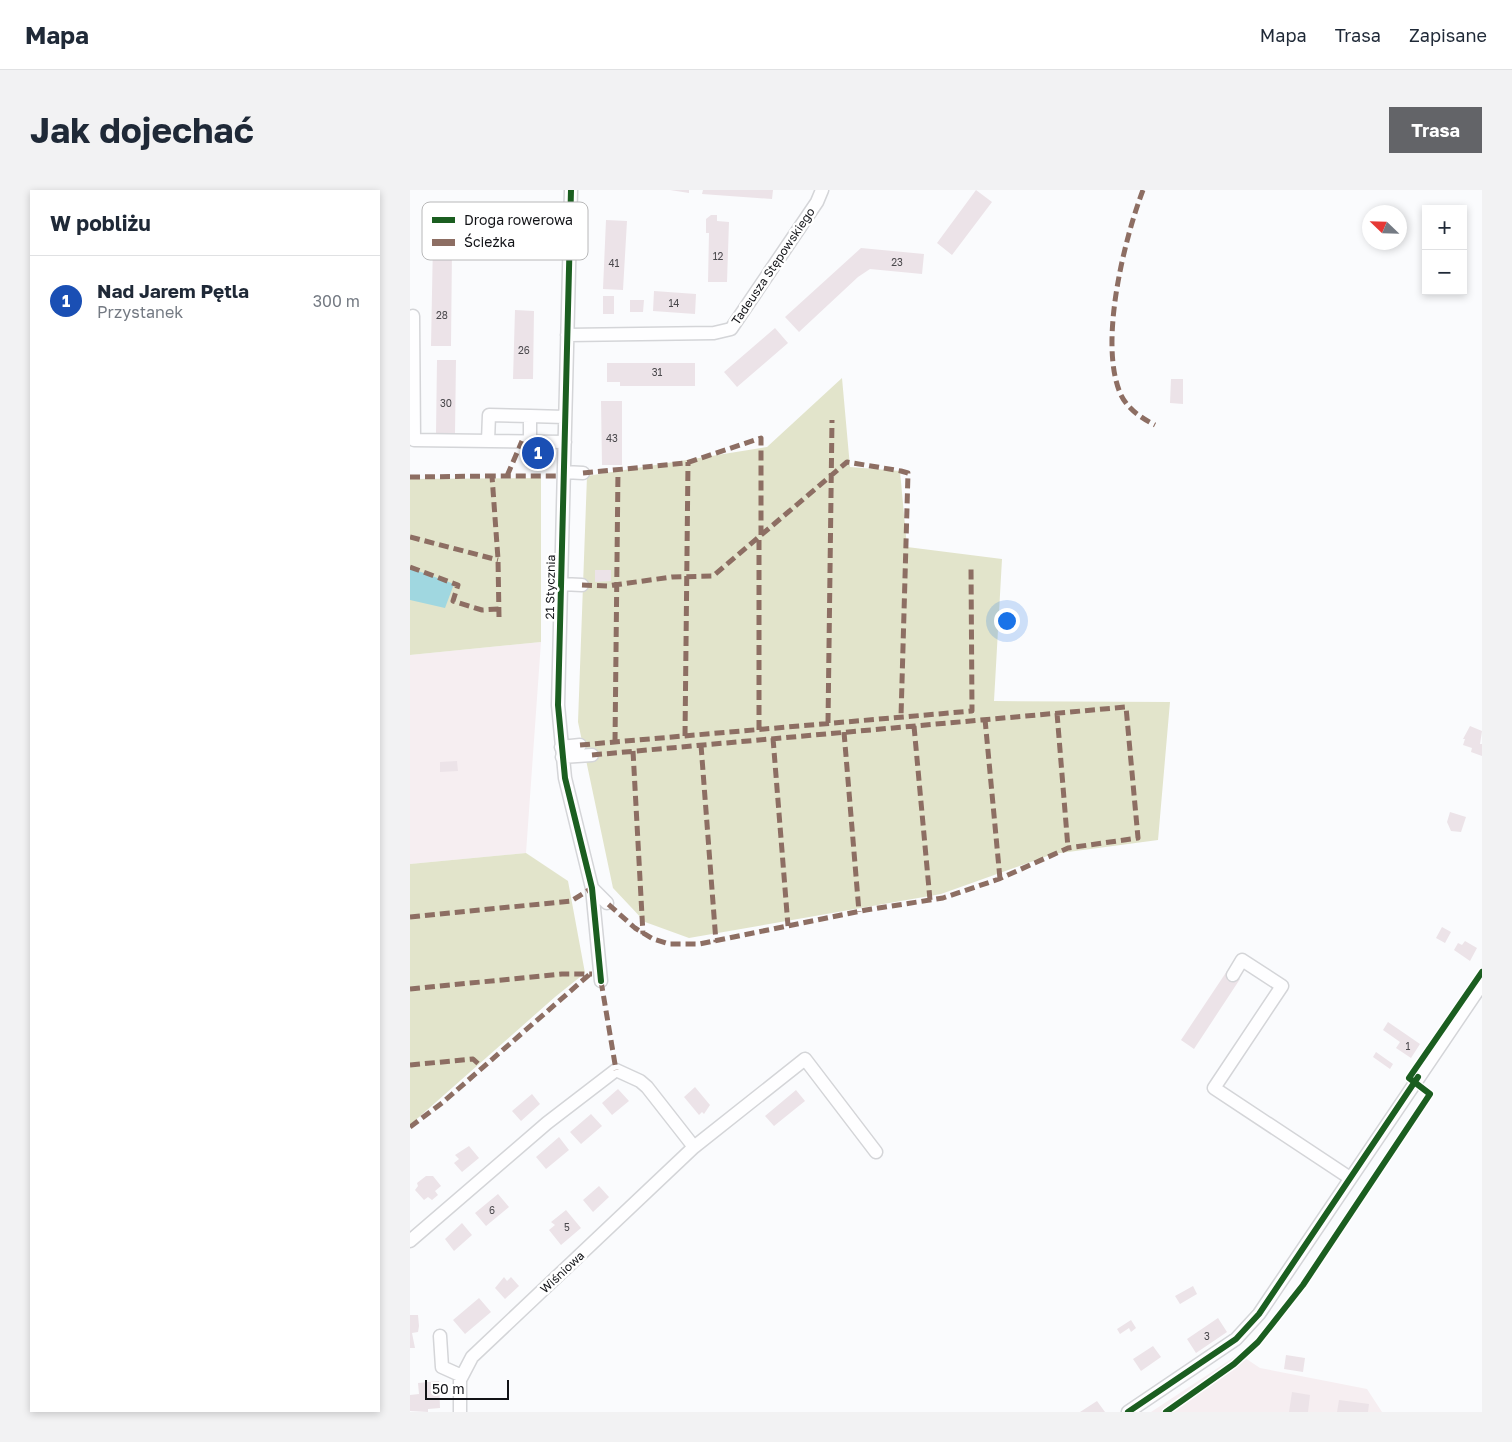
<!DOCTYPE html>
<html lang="pl">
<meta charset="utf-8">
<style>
body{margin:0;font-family:"Golos Text",sans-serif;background:#f2f2f3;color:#1f2937}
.controls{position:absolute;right:15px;top:15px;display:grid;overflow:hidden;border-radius:0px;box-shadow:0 2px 8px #0003}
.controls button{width:45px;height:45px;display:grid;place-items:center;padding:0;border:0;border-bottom:1px solid #e0e1e3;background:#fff;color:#1f2937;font:25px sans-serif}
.compass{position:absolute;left:952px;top:15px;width:45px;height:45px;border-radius:50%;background:#fff;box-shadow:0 2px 8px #0003;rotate:293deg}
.scale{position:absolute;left:15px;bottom:12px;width:84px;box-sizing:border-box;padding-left:5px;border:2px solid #121317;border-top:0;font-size:14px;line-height:18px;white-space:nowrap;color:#121317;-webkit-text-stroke:4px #fff;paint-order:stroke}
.you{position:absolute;left:596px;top:430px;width:18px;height:18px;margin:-12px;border:4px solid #fff;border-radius:50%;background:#1a73e8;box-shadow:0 0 0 8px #1a73e833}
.badge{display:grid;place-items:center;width:32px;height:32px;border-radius:50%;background:#636468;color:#fff;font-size:16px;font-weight:700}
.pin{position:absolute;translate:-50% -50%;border:2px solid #fff;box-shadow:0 1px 5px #0006}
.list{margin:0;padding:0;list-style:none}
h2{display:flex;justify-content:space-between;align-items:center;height:65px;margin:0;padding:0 20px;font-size:21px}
h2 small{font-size:16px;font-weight:400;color:#747a83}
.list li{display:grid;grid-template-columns:32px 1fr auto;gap:15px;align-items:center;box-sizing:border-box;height:90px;padding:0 20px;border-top:1px solid #e0e1e3}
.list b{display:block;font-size:19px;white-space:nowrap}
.list p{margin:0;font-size:16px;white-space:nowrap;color:#747a83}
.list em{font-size:16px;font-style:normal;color:#747a83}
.map{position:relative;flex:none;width:1072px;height:1222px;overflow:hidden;border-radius:0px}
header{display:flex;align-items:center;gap:30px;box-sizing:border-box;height:70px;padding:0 25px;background:#fff;border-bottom:1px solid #e0e1e3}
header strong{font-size:24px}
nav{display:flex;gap:28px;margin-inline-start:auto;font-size:18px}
.intro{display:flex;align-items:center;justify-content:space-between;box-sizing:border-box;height:120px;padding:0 30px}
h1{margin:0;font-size:35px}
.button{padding:12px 22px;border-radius:0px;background:#636468;color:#fff;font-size:18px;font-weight:700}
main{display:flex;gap:30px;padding:0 30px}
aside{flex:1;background:#fff;border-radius:0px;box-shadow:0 2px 8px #0003}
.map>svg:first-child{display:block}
.industrial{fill:#f6eef1}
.green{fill:#e2e4cb}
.water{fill:#a0d7e0}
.building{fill:#ece3e8}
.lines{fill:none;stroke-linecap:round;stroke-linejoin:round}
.minor-casing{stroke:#d4d5d8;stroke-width:15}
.minor{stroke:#fefeff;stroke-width:12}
.quiet{stroke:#8d6e63;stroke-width:5;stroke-dasharray:10 5;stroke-linecap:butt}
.cycleway-casing{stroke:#fff;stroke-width:9}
.cycleway{stroke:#1b5e20;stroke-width:6}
.labels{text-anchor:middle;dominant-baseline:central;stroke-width:5;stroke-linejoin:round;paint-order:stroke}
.number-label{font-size:10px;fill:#4a484c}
.street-label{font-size:12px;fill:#121317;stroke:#fff}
.key{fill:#fff;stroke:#b8b8b9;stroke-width:1}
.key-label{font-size:14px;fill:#121317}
</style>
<header>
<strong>Mapa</strong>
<nav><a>Mapa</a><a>Trasa</a><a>Zapisane</a></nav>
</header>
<div class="intro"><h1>Jak dojechać</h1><a class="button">Trasa</a></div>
<main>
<aside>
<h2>W pobliżu<small></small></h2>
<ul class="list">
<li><span class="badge" style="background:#1a4fb4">1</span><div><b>Nad Jarem Pętla</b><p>Przystanek</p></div><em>300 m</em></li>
</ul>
</aside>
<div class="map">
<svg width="1072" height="1222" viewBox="0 0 1072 1222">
<rect width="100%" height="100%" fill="#fafbfd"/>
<!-- industrial -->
<path class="industrial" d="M 131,452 L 116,663 L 0,674 L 0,465 Z
M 829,1164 L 850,1178 L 957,1199 L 972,1222 L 741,1222 Z"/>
<!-- green -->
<path class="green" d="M 432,188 L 440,277 L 490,281 L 497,357 L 592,369 L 584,511 L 760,512 L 748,650 L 643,664 L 531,704 L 279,748 L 235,732 L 203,698 L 168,532 L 177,286 L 357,257 Z
M 131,288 L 131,452 L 0,465 L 0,289 Z
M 116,663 L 158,691 L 175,783 L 145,807 L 0,935 L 0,674 Z"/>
<!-- water -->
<path class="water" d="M 0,378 L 44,394 L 35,418 L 0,410 Z"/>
<!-- building -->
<path class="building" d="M 260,0 L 279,0 L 279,3 Z
M 293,0 L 363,0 L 362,9 L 292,4 Z
M 566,0 L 582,12 L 542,65 L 527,53 Z
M 301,25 L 307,25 L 307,31 L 319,32 L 317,92 L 298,92 L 299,43 L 296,43 L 296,29 Z
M 196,30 L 217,31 L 213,100 L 193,99 Z
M 31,41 L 117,44 L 116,63 L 42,60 L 41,156 L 21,156 L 23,50 L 31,50 Z
M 451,58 L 514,64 L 512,84 L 460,79 L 448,87 L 389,142 L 375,127 Z
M 244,101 L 286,104 L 285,124 L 243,121 Z
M 193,106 L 204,106 L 204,124 L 193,124 Z
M 220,110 L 234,110 L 233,122 L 220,122 Z
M 105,120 L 124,121 L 123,189 L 103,189 Z
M 365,138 L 378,153 L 327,197 L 314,182 Z
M 27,170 L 46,170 L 45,243 L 26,243 Z
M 197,173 L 285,173 L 285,196 L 210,196 L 210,192 L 197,192 Z
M 761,189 L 773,189 L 773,214 L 760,213 Z
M 191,211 L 212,211 L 212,275 L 192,275 Z
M 185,380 L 201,380 L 201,391 L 185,392 Z
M 1060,536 L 1072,541 L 1070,554 L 1072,554 L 1072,566 L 1061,562 L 1062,558 L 1053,555 L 1055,549 L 1053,549 Z
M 47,571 L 48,581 L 30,582 L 30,572 Z
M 1040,622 L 1056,627 L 1051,642 L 1041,641 L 1037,632 Z
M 1032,737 L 1041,742 L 1035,753 L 1026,748 Z
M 1055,751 L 1067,758 L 1060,771 L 1044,760 L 1048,753 L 1052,755 Z
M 817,781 L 830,789 L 784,859 L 771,850 Z
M 978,832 L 1010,854 L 1001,868 L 986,858 L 990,852 L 973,840 Z
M 966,862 L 983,874 L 980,879 L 963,867 Z
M 285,897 L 300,915 L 294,924 L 292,922 L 289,925 L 274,907 Z
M 208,899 L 219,911 L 202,925 L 192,913 Z
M 386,900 L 395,911 L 364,936 L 355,926 Z
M 122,904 L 130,914 L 111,931 L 102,921 Z
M 181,924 L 192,936 L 171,954 L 160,942 Z
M 149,947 L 159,960 L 136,979 L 126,967 Z
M 59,956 L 69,968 L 52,982 L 44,973 L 49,969 L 45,965 Z
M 16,986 L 23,986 L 31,996 L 25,1001 L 28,1005 L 22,1010 L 18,1007 L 14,1010 L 5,1000 L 8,996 L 7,993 Z
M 189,996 L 199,1007 L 183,1022 L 173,1010 Z
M 88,1004 L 99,1017 L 76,1036 L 65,1023 Z
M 156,1020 L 171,1038 L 151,1055 L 139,1040 L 145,1035 L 141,1032 Z
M 52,1033 L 62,1045 L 44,1061 L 35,1049 Z
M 94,1087 L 97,1091 L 101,1087 L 109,1096 L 95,1109 L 85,1098 Z
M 783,1096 L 787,1104 L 770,1114 L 765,1106 Z
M 69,1108 L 81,1122 L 55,1144 L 43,1130 Z
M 0,1125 L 8,1125 L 9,1136 L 8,1142 L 2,1143 L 5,1158 L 0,1158 Z
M 808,1128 L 817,1142 L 786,1163 L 777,1149 Z
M 721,1130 L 726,1138 L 721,1142 L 719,1138 L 710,1144 L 707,1139 Z
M 743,1156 L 751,1167 L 731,1181 L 723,1169 Z
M 876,1165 L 895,1168 L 893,1182 L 874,1179 Z
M 29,1191 L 30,1218 L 18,1219 L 18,1222 L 0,1221 L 0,1205 L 9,1204 L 8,1193 Z
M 882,1202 L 900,1205 L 898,1222 L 879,1222 Z
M 929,1210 L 959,1214 L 958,1222 L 927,1222 Z
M 687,1211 L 695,1222 L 670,1222 Z"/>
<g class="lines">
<!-- minor casing -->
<g class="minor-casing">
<path id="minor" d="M 161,0 L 148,515 L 155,588 L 182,698 L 191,791
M 3,126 L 4,250 L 155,252
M 157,145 L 304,143 L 321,139 L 407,12 L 412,0
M 78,251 L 79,225 L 120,226
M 120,251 L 120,226 L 155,227
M 154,282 L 173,283
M 151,394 L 172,395
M 151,557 L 170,555
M 152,567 L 182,565
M 182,698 L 197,713
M 823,785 L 832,770 L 872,796 L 804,898 L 940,988
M 0,1051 L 137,933 L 206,880 L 230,891 L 237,897 L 284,957
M 30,1146 L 32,1177 L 52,1186
M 50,1222 L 50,1190 L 62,1167 L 284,957 L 395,869 L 466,962
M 718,1222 L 826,1149 L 849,1124 L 1072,794"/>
</g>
<!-- minor -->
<use href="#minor" class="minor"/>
<!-- quiet -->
<path class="quiet" d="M 733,0 C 714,50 688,155 711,205 C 718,219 731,228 745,235
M 173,283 L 276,273 L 351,248 L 351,345
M 97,286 L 112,251
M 0,287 L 82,286
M 0,347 L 88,370
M 0,377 L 48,395 L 43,411 L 72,420 L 89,419
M 172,395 L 197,396 L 262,387 L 303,386 L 437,272 L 491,281 L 498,283 L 491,527
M 89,427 L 88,369 L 82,286 L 154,286
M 647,523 L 658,658
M 575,529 L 590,689
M 418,533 L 422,230
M 504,536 L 520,710
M 349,540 L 349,347
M 434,542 L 449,722
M 275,546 L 278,272
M 363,548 L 378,736
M 205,552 L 208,280
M 170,555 L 562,521 L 561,376
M 291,555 L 306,752
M 223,561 L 233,744
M 182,565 L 716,517 L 728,648 L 658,658 L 589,689 L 533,708 L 456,720 L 289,754 L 259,754 L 243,749 L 225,738 L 197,713
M 0,727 L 161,711 L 182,698
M 191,791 L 206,880
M 0,799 L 152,784 L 182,784
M 0,875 L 63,869 L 73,878
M 0,937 L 32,913 L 180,784"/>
<!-- cycleway casing -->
<g class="cycleway-casing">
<path id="cycleway" d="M 161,0 L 148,515 L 155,588 L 182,698 L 191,791
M 718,1222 L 826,1149 L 849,1124 L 1008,887
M 756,1222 L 824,1174 L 848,1152 L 893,1095 L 1020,904 L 999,888 L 1072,782"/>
</g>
<!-- cycleway -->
<use href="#cycleway" class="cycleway"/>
</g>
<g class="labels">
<!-- number labels -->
<g class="number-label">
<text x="308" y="66">12</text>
<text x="487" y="72">23</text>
<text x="204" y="73">41</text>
<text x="264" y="113">14</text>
<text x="32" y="125">28</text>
<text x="114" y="160">26</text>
<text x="247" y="182">31</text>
<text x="36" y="213">30</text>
<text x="202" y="248">43</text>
<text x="998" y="856">1</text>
<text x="82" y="1020">6</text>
<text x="157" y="1037">5</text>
<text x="797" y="1146">3</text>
</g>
<!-- street labels -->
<g class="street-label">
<text transform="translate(363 76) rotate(-56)">Tadeusza Stępowskiego</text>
<text transform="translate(140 397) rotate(-89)">21 Stycznia</text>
<text transform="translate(152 1082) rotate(-43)">Wiśniowa</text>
</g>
</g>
<!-- legend -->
<rect x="12" y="12" width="166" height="58" rx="8" class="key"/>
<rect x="22" y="27" width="23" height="6" fill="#1b5e20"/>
<rect x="22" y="49" width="23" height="7" fill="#8d6e63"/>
<g class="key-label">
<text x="54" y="35">Droga rowerowa</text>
<text x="54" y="57">Ścieżka</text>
</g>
</svg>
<div class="controls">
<button>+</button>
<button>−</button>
</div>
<svg class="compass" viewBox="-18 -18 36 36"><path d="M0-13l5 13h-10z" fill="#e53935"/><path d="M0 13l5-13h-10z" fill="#747a83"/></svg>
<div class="scale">50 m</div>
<div class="you"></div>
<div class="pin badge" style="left:128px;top:263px;background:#1a4fb4">1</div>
</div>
</main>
